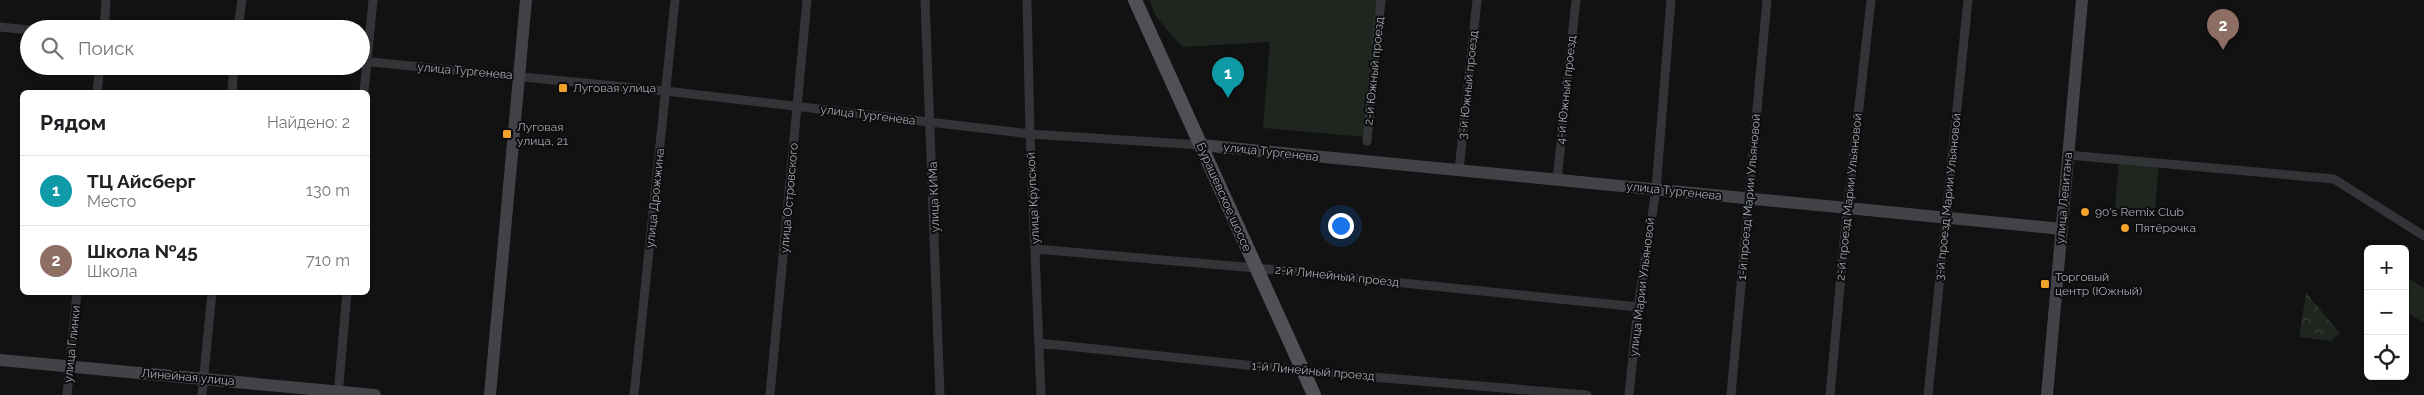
<!DOCTYPE html>
<html lang="ru">
<meta charset="utf-8">
<style>
body{margin:0;font-family:Raleway,sans-serif;background:#f6f6f6;color:#202124}
.controls{position:absolute;right:15px;bottom:15px;display:grid;overflow:hidden;border-radius:8px;box-shadow:0 1px 4px #0004}
.controls button{width:45px;height:45px;display:grid;place-items:center;padding:0;border:0;border-bottom:1px solid #e0e0e0;background:#fff;color:#202124;font:25px sans-serif}
.you{position:absolute;left:1340px;top:225px;width:18px;height:18px;margin:-12px;border:4px solid #fff;border-radius:50%;background:#1a73e8;box-shadow:0 0 0 8px #1a73e833}
.badge{display:grid;place-items:center;width:32px;height:32px;border-radius:50%;background:#0b8043;color:#fff;font-size:16px;font-weight:700}
.pin{position:absolute;translate:-50% -41px;filter:drop-shadow(0 1px 2px #0008)}
.pin::after{content:'';position:absolute;top:26px;width:18px;height:15px;background:inherit;clip-path:polygon(0 0,100% 0,50% 100%)}
.list{margin:0;padding:0;list-style:none}
h2{display:flex;justify-content:space-between;align-items:center;height:65px;margin:0;padding:0 20px;font-size:21px}
h2 small{font-size:16px;font-weight:400;color:#757577}
.list li{display:grid;grid-template-columns:32px 1fr auto;gap:15px;align-items:center;box-sizing:border-box;height:70px;padding:0 20px;border-top:1px solid #e0e0e0}
.list b{display:block;font-size:19px;white-space:nowrap}
.list p{margin:0;font-size:16px;white-space:nowrap;color:#757577}
.list em{font-size:16px;font-style:normal;color:#757577}
.icon{flex:none;width:28px;height:28px;fill:none;stroke:currentColor;stroke-width:2;stroke-linecap:round;stroke-linejoin:round}
.map{position:relative;flex:none;width:2424px;height:395px;overflow:hidden}
.search{position:absolute;background:#fff;box-shadow:0 1px 4px #0004;left:20px;top:20px;width:350px;height:55px;display:flex;align-items:center;gap:12px;box-sizing:border-box;padding:0 18px;border-radius:28px;color:#757577;font-size:19px}
.panel{position:absolute;background:#fff;box-shadow:0 1px 4px #0004;left:20px;top:90px;width:350px;height:205px;border-radius:8px}
.map>svg:first-child{display:block}
.green{fill:#1e261f}
.park{fill:url(#park-crowns)}
.lines{fill:none;stroke-linecap:round;stroke-linejoin:round}
.street{stroke:#333438;stroke-width:9}
.secondary{stroke:#414348;stroke-width:12}
.primary{stroke:#4f5157;stroke-width:14}
.poi-dot{fill:#f2a12b;stroke:#0d0d0e;stroke-width:2}
.labels{text-anchor:middle;dominant-baseline:central;stroke-width:4;stroke-linejoin:round;paint-order:stroke}
.street-label{font-size:12px;fill:#a3a9b4;stroke:#0d0d0e}
.poi-label{font-size:12px;fill:#a3a9b4;stroke:#0d0d0e;text-anchor:start}
</style>
<div class="map">
<svg width="2424" height="395" viewBox="0 0 2424 395">
<defs>
<pattern id="park-crowns" width="20" height="18" patternUnits="userSpaceOnUse" patternTransform="scale(1.25)"><rect width="20" height="18" fill="#1e261f"/><path d="M2 6a3 3 0 1 1 6 0M12 15a3 3 0 1 1 6 0" fill="none" stroke="#3c433d"/></pattern>
</defs>
<rect width="100%" height="100%" fill="#121213"/>
<!-- green -->
<path class="green" d="M 1149,0 L 1378,0 L 1365,137 L 1263,128 L 1270,42 L 1182,47 L 1157,18 Z
M 2119,158 L 2159,161 L 2155,212 L 2115,209 Z
M 2405,276 L 2424,288 L 2424,323 L 2405,311 Z"/>
<!-- park -->
<path class="park" d="M 2306,293 L 2340,333 L 2331,341 L 2299,337 Z"/>
<g class="lines">
<!-- street -->
<path class="street" d="M 925,0 L 940,395
M 1027,0 L 1030,134 L 1041,395
M 0,27 L 29,30
M 104,29 L 106,0
M 238,29 L 242,0
M 361,61 L 666,91 L 1030,134 L 1201,145
M 97,92 L 100,66
M 232,92 L 234,66
M 364,92 L 373,0
M 1367,141 L 1381,0
M 2068,155 L 2334,179 L 2424,236
M 1459,170 L 1477,0
M 1557,180 L 1576,0
M 1036,249 L 1256,268 L 1638,307
M 1039,343 L 1302,371 L 1587,395
M 67,395 L 77,292
M 202,395 L 212,292
M 338,395 L 347,292
M 634,395 L 675,0
M 770,395 L 807,0
M 1629,395 L 1638,307 L 1656,190 L 1671,0
M 1731,395 L 1767,0
M 1830,395 L 1846,222 L 1871,0
M 1928,395 L 1968,0"/>
<!-- secondary -->
<path class="secondary" d="M 1201,145 L 2062,229
M 0,360 L 375,395
M 490,395 L 526,0
M 2047,395 L 2082,0"/>
<!-- primary -->
<path class="primary" d="M 1135,0 L 1314,395"/>
</g>
<!-- markers -->
<g class="poi-dot">
<rect x="558" y="83" width="10" height="10" rx="2.5"/>
<rect x="502" y="129" width="10" height="10" rx="2.5"/>
<circle cx="2085" cy="212" r="5"/>
<circle cx="2125" cy="228" r="5"/>
<rect x="2040" y="279" width="10" height="10" rx="2.5"/>
</g>
<g class="labels">
<!-- street labels -->
<g class="street-label">
<text transform="translate(465 71) rotate(5)">улица Тургенева</text>
<text transform="translate(1374 71) rotate(-84)">2-й Южный проезд</text>
<text transform="translate(1468 85) rotate(-84)">3-й Южный проезд</text>
<text transform="translate(1566 90) rotate(-84)">4-й Южный проезд</text>
<text transform="translate(868 115) rotate(7)">улица Тургенева</text>
<text transform="translate(1271 152) rotate(6)">улица Тургенева</text>
<text transform="translate(1674 191) rotate(6)">улица Тургенева</text>
<text transform="translate(934 197) rotate(-92)">улица КИМа</text>
<text transform="translate(1224 197) rotate(66)">Бурашевское шоссе</text>
<text transform="translate(1749 197) rotate(-85)">1-й проезд Марии Ульяновой</text>
<text transform="translate(1849 197) rotate(-84)">2-й проезд Марии Ульяновой</text>
<text transform="translate(1948 197) rotate(-84)">3-й проезд Марии Ульяновой</text>
<text transform="translate(655 198) rotate(-84)">улица Дрожжина</text>
<text transform="translate(789 198) rotate(-85)">улица Островского</text>
<text transform="translate(1033 198) rotate(-93)">улица Крупской</text>
<text transform="translate(2064 198) rotate(-85)">улица Левитана</text>
<text transform="translate(1337 276) rotate(6)">2-й Линейный проезд</text>
<text transform="translate(1642 287) rotate(-83)">улица Марии Ульяновой</text>
<text transform="translate(72 344) rotate(-84)">улица Глинки</text>
<text transform="translate(1313 371) rotate(5)">1-й Линейный проезд</text>
<text transform="translate(188 377) rotate(5)">Линейная улица</text>
</g>
<!-- poi labels -->
<g class="poi-label">
<text x="573" y="88">Луговая улица</text>
<text x="517" y="127">Луговая<tspan x="517" dy="14">улица, 21</tspan></text>
<text x="2095" y="212">90's Remix Club</text>
<text x="2135" y="228">Пятёрочка</text>
<text x="2055" y="277">Торговый<tspan x="2055" dy="14">центр (Южный)</tspan></text>
</g>
</g>
</svg>
<div class="controls">
<button>+</button>
<button>−</button>
<button><svg class="icon" aria-label="locate" viewBox="0 0 24 24"><circle cx="12" cy="12" r="6"/><path d="M12 2v4M12 18v4M2 12h4M18 12h4"/></svg></button>
</div>
<div class="you"></div>
<div class="pin badge" style="left:1228px;top:98px;background:#0f9aa8">1</div>
<div class="pin badge" style="left:2223px;top:50px;background:#8d6e63">2</div>
<div class="search"><svg class="icon" aria-label="search" viewBox="0 0 24 24"><circle cx="10" cy="10" r="6"/><path d="M15 15l6 6"/></svg>Поиск</div>
<section class="panel">
<h2>Рядом<small>Найдено: 2</small></h2>
<ul class="list">
<li><span class="badge" style="background:#0f9aa8">1</span><div><b>ТЦ Айсберг</b><p>Место</p></div><em>130 m</em></li>
<li><span class="badge" style="background:#8d6e63">2</span><div><b>Школа №45</b><p>Школа</p></div><em>710 m</em></li>
</ul>
</section>
</div>
